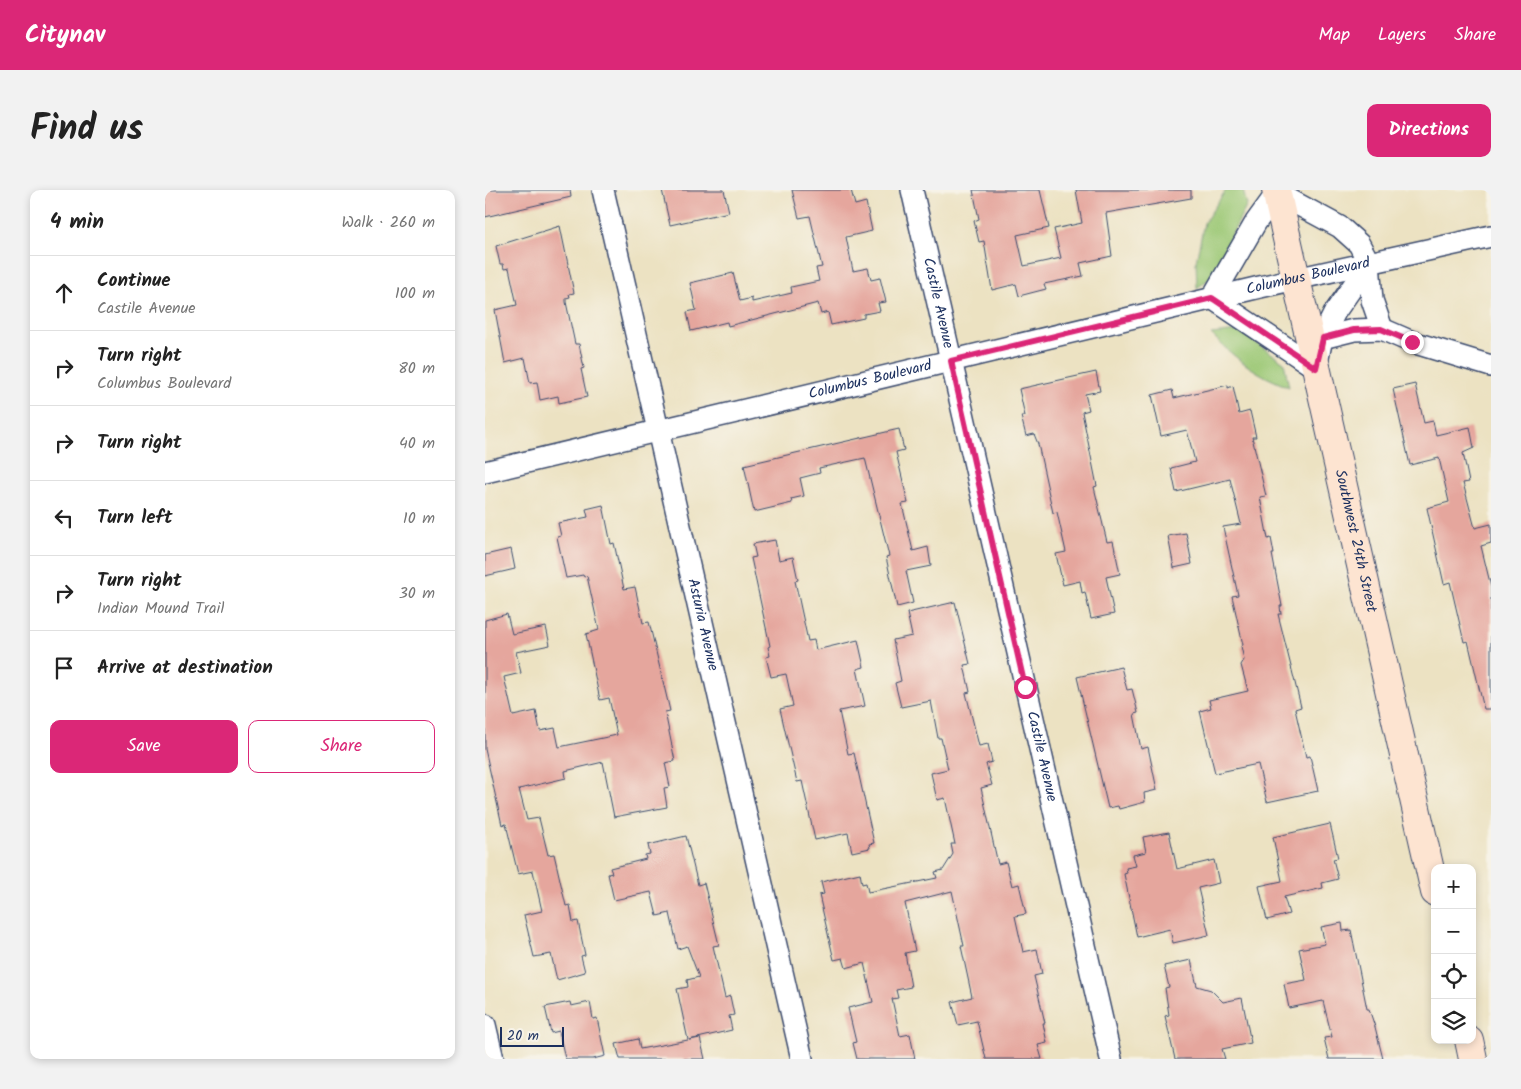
<!DOCTYPE html>
<meta charset="utf-8">
<style>
body{margin:0;font-family:Kalam,sans-serif;background:#f2f2f2;color:#222}
.controls{position:absolute;right:15px;bottom:15px;display:grid;overflow:hidden;border-radius:10px;box-shadow:0 2px 8px #0003}
.controls button{width:45px;height:45px;display:grid;place-items:center;padding:0;border:0;border-bottom:1px solid #e0e0e0;background:#fff;color:#222;font:25px sans-serif}
.scale{position:absolute;left:15px;bottom:12px;width:64px;box-sizing:border-box;padding-left:5px;border:2px solid #1b2f5e;border-top:0;font-size:14px;line-height:18px;white-space:nowrap;color:#1b2f5e;-webkit-text-stroke:4px #f7f3e8;paint-order:stroke}
.stop{position:absolute;width:15px;height:15px;margin:-11px;border:4px solid #db2777;border-radius:50%;background:#fff}
.stop.end{background:#db2777;border-color:#fff;box-shadow:0 1px 5px #0008}
.list{margin:0;padding:0;list-style:none}
h2{display:flex;justify-content:space-between;align-items:center;height:65px;margin:0;padding:0 20px;font-size:21px}
h2 small{font-size:16px;font-weight:400;color:#767676}
.list li{display:grid;grid-template-columns:32px 1fr auto;gap:15px;align-items:center;box-sizing:border-box;height:75px;padding:0 20px;border-top:1px solid #e0e0e0}
.list b{display:block;font-size:19px;white-space:nowrap}
.list p{margin:0;font-size:16px;white-space:nowrap;color:#767676}
.list em{font-size:16px;font-style:normal;color:#767676}
.actions{display:flex;gap:10px;padding:15px 20px}
.actions a{flex:1;padding:11px 0;border:1px solid #db2777;border-radius:10px;text-align:center;font-size:18px;color:#db2777}
.actions .main{background:#db2777;color:#fff}
.icon{flex:none;width:28px;height:28px;fill:none;stroke:currentColor;stroke-width:2;stroke-linecap:round;stroke-linejoin:round}
.map{position:relative;flex:none;width:1006px;height:869px;overflow:hidden;border-radius:10px}
header{display:flex;align-items:center;gap:30px;box-sizing:border-box;height:70px;padding:0 25px;background:#db2777;color:#fff}
header strong{font-size:24px}
nav{display:flex;gap:28px;margin-inline-start:auto;font-size:18px}
.intro{display:flex;align-items:center;justify-content:space-between;box-sizing:border-box;height:120px;padding:0 30px}
h1{margin:0;font-size:35px}
.button{padding:12px 22px;border-radius:10px;background:#db2777;color:#fff;font-size:18px;font-weight:700}
main{display:flex;gap:30px;padding:0 30px}
aside{flex:1;background:#fff;border-radius:10px;box-shadow:0 2px 8px #0003}
.map>svg:first-child{display:block}
.green{fill:#9bc875;stroke:#5b7c6a}
.building{fill:#e5a69d}
.lines{fill:none;stroke-linecap:round;stroke-linejoin:round}
.street-casing{stroke:#3a4a6d;stroke-width:24}
.secondary-casing{stroke:#3a4a6d;stroke-width:30}
.street{stroke:#fff;stroke-width:21}
.secondary{stroke:#fde4d1;stroke-width:28}
.route{stroke:#db2777;stroke-width:6}
.labels{text-anchor:middle;dominant-baseline:central;stroke-width:4;stroke-linejoin:round;paint-order:stroke}
.street-label{font-size:15px;fill:#1b2f5e;stroke:#f7f3e8}
</style>
<header>
<strong>Citynav</strong>
<nav><a>Map</a><a>Layers</a><a>Share</a></nav>
</header>
<div class="intro"><h1>Find us</h1><a class="button">Directions</a></div>
<main>
<aside>
<h2>4 min<small>Walk · 260 m</small></h2>
<ul class="list">
<li><svg class="icon" aria-label="ahead" viewBox="0 0 24 24"><path d="M12 20V5M6 11l6-6 6 6"/></svg><div><b>Continue</b><p>Castile Avenue</p></div><em>100 m</em></li>
<li><svg class="icon" aria-label="right" viewBox="0 0 24 24"><path d="M7 20v-9h11M14 6l5 5-5 5"/></svg><div><b>Turn right</b><p>Columbus Boulevard</p></div><em>80 m</em></li>
<li><svg class="icon" aria-label="right" viewBox="0 0 24 24"><path d="M7 20v-9h11M14 6l5 5-5 5"/></svg><div><b>Turn right</b></div><em>40 m</em></li>
<li><svg class="icon" aria-label="left" viewBox="0 0 24 24"><path d="M17 20v-9H6M10 6l-5 5 5 5"/></svg><div><b>Turn left</b></div><em>10 m</em></li>
<li><svg class="icon" aria-label="right" viewBox="0 0 24 24"><path d="M7 20v-9h11M14 6l5 5-5 5"/></svg><div><b>Turn right</b><p>Indian Mound Trail</p></div><em>30 m</em></li>
<li><svg class="icon" aria-label="arrive" viewBox="0 0 24 24"><path d="M6 21V4h12l-3 4 3 4H6"/></svg><div><b>Arrive at destination</b></div></li>
</ul>
<div class="actions"><a class="main">Save</a><a>Share</a></div>
</aside>
<div class="map">
<svg width="1006" height="869" viewBox="0 0 1006 869">
<rect width="100%" height="100%" fill="#f7f3e8"/>
<filter id="ink" filterUnits="userSpaceOnUse"><feTurbulence type="fractalNoise" baseFrequency=".02" numOctaves="2"/><feDisplacementMap in="SourceGraphic" scale="10" xChannelSelector="R" yChannelSelector="G"/><feConvolveMatrix kernelMatrix="1 2 1 2 8 2 1 2 1" color-interpolation-filters="sRGB"/></filter>
<filter id="wash" filterUnits="userSpaceOnUse"><feTurbulence type="fractalNoise" baseFrequency=".0096" numOctaves="4" result="noise"/><feDisplacementMap in="SourceGraphic" scale="20" xChannelSelector="R" yChannelSelector="G"/><feGaussianBlur stdDeviation="1.12" result="paint"/><feColorMatrix in="noise" values="0 0 0 0 0 0 0 0 0 0 0 0 0 0 0 0 0 1.4 0 .05"/><feComposite in="paint" operator="in"/></filter>
<g filter="url(#wash)">
<rect width="100%" height="100%" fill="#ece2c2"/>
<!-- green -->
<path class="green" d="M 741,0 L 758,0 L 762,15 L 724,89 L 712,98 L 711,71 L 719,33 Z
M 754,141 L 799,172 L 804,197 C 773,186 749,168 726,144 Z"/>
<g id="blocks">
<!-- building -->
<path class="building" d="M 0,0 L 85,0 L 86,7 L 0,27 Z
M 177,0 L 239,0 L 244,22 L 185,35 Z
M 307,0 L 366,0 L 370,15 L 381,12 L 387,41 L 361,47 L 368,81 L 383,78 L 386,90 L 395,88 L 401,112 L 393,113 L 395,121 L 379,124 L 379,128 L 346,135 L 343,122 L 336,124 L 333,113 L 243,136 L 242,132 L 206,141 L 202,122 L 211,120 L 205,93 L 248,83 L 255,111 L 267,108 L 267,112 L 307,103 L 306,97 L 334,91 L 331,78 L 337,77 L 325,26 L 314,28 Z
M 488,0 L 555,0 L 564,38 L 532,45 L 539,76 L 576,68 L 569,39 L 597,33 L 591,0 L 706,0 L 706,8 L 621,23 L 627,66 L 595,73 L 598,86 L 559,94 L 561,99 L 534,106 L 531,94 L 507,100 L 499,51 L 494,52 L 489,31 L 494,29 Z
M 75,36 L 89,103 L 84,104 L 85,107 L 81,108 L 81,112 L 90,154 L 94,154 L 99,178 L 96,179 L 102,207 L 74,213 L 73,206 L 55,210 L 52,192 L 45,193 L 40,168 L 20,173 L 10,120 L 32,115 L 24,78 L 19,79 L 18,74 L 15,74 L 11,56 Z
M 611,182 L 615,201 L 600,204 L 604,220 L 597,222 L 612,296 L 609,297 L 622,352 L 628,351 L 635,384 L 621,387 L 629,424 L 606,429 L 600,402 L 597,403 L 595,391 L 578,395 L 571,364 L 581,362 L 572,322 L 568,323 L 553,254 L 549,244 L 541,246 L 536,226 L 540,226 L 534,199 Z
M 930,194 L 939,233 L 948,231 L 951,245 L 985,237 L 989,258 L 978,263 L 984,292 L 978,293 L 990,338 L 1006,334 L 1006,353 L 996,356 L 1006,397 L 1006,519 L 999,519 L 983,451 L 979,452 L 965,392 L 959,394 L 942,318 L 964,312 L 954,268 L 925,275 L 908,199 Z
M 743,195 L 743,198 L 748,196 L 754,224 L 765,221 L 771,247 L 767,247 L 781,306 L 775,307 L 783,349 L 786,348 L 789,364 L 787,364 L 797,416 L 795,416 L 796,424 L 793,424 L 816,517 L 810,519 L 821,567 L 825,566 L 833,601 L 782,612 L 773,574 L 730,583 L 715,521 L 726,518 L 724,510 L 763,501 L 756,475 L 759,470 L 756,456 L 758,455 L 747,406 L 753,405 L 738,337 L 756,334 L 745,289 L 691,302 L 686,278 L 710,272 L 702,240 L 676,246 L 667,205 L 687,200 L 689,208 Z
M 414,239 L 419,260 L 411,262 L 423,313 L 417,314 L 428,361 L 443,357 L 446,376 L 421,381 L 428,413 L 412,417 L 401,367 L 404,366 L 380,268 L 334,278 L 335,283 L 315,288 L 319,306 L 306,309 L 307,313 L 269,322 L 259,275 Z
M 118,315 L 126,354 L 129,353 L 139,399 L 150,397 L 158,433 L 164,432 L 185,521 L 180,522 L 190,571 L 180,573 L 185,597 L 179,598 L 182,617 L 129,627 L 118,572 L 80,581 L 81,588 L 34,599 L 42,630 L 54,628 L 63,665 L 69,664 L 81,716 L 85,715 L 88,732 L 93,731 L 100,765 L 96,766 L 100,782 L 72,790 L 66,764 L 49,767 L 39,725 L 57,721 L 48,681 L 33,684 L 21,634 L 17,635 L 0,559 L 0,430 L 22,424 L 27,444 L 61,437 L 65,455 L 31,462 L 36,483 L 19,487 L 28,526 L 51,521 L 55,541 L 70,538 L 74,557 L 132,545 L 124,508 L 115,510 L 101,444 L 114,440 L 102,386 L 99,387 L 98,385 L 81,388 L 72,347 L 76,346 L 73,333 L 103,327 L 101,319 Z
M 701,343 L 707,374 L 689,378 L 683,346 Z
M 290,350 L 294,370 L 308,367 L 313,390 L 310,391 L 323,451 L 329,450 L 331,460 L 373,450 L 379,477 L 372,479 L 380,516 L 354,521 L 363,564 L 369,563 L 389,653 L 384,654 L 385,658 L 367,662 L 363,643 L 330,650 L 317,591 L 312,592 L 295,519 L 308,516 L 301,484 L 286,487 L 281,467 L 285,466 L 283,457 L 285,456 L 266,368 L 271,367 L 268,354 Z
M 26,359 L 30,379 L 0,386 L 0,365 Z
M 470,412 L 485,474 L 479,475 L 485,502 L 481,503 L 494,556 L 503,554 L 507,572 L 501,574 L 507,595 L 496,598 L 513,674 L 521,672 L 527,696 L 534,694 L 541,724 L 530,726 L 538,762 L 552,759 L 557,784 L 549,786 L 560,833 L 558,833 L 562,853 L 553,855 L 557,869 L 501,869 L 492,831 L 473,835 L 467,812 L 487,807 L 476,756 L 479,756 L 467,701 L 420,713 L 430,761 L 420,763 L 426,797 L 411,800 L 413,808 L 407,809 L 415,846 L 425,844 L 430,869 L 372,869 L 368,853 L 371,852 L 363,818 L 388,812 L 379,773 L 361,778 L 358,768 L 349,770 L 334,705 L 339,704 L 336,692 L 375,683 L 377,694 L 381,693 L 383,702 L 452,688 L 450,682 L 458,680 L 468,664 L 466,654 L 470,654 L 460,608 L 452,610 L 446,583 L 463,579 L 456,548 L 453,548 L 446,511 L 416,517 L 410,493 L 416,491 L 408,450 L 427,446 L 422,423 Z
M 636,477 L 642,500 L 647,499 L 653,523 L 649,524 L 656,559 L 663,557 L 672,600 L 659,603 L 660,612 L 634,619 L 633,616 L 623,618 L 592,487 Z
M 845,634 L 853,668 L 848,669 L 853,689 L 837,693 L 838,698 L 799,707 L 804,724 L 782,730 L 774,696 L 797,691 L 788,647 Z
M 684,642 L 692,679 L 729,670 L 734,693 L 713,698 L 724,745 L 688,753 L 685,739 L 652,747 L 639,684 L 642,683 L 641,678 L 651,676 L 648,665 L 661,662 L 658,647 Z
M 201,646 L 213,695 L 219,693 L 234,755 L 228,756 L 240,808 L 245,806 L 249,825 L 244,826 L 247,840 L 204,850 L 215,848 L 220,869 L 135,869 L 131,854 L 153,849 L 155,859 L 203,850 L 192,799 L 203,797 L 202,790 L 214,787 L 202,756 L 193,759 L 185,723 L 172,726 L 166,702 L 129,710 L 123,684 L 127,683 L 125,678 L 161,669 L 160,665 L 165,664 L 163,655 Z
M 857,733 L 858,741 L 866,740 L 882,819 L 884,819 L 890,837 L 898,869 L 844,869 L 839,848 L 847,847 L 838,811 L 804,818 L 799,794 L 821,790 L 814,759 L 840,754 L 836,737 Z
M 706,770 L 712,796 L 726,800 L 738,812 L 757,808 L 766,853 L 737,859 L 740,869 L 690,869 L 680,826 L 684,825 L 680,798 L 684,797 L 679,776 Z
M 85,812 L 86,816 L 105,812 L 108,829 L 112,828 L 120,866 L 108,869 L 80,869 L 74,841 L 66,843 L 60,817 Z"/>
</g>
</g>
<g filter="url(#ink)">
<use href="#blocks" fill-opacity="0" stroke="#3a4a6d" stroke-width="1"/>
<g class="lines">
<!-- street casing -->
<g class="street-casing">
<g id="street">
<path id="s1" d="M 118,0 L 317,869"/>
<path id="s2" d="M 427,0 L 626,869"/>
<path d="M 884,73 L 850,122 L 837,148 L 831,178 L 727,108 L 771,32 L 792,3 L 855,37 L 874,54 L 884,73 L 887,110 L 897,139"/>
<path d="M 837,148 L 869,140 L 897,139 L 927,152 L 1006,176"/>
<path id="s3" d="M 0,282 L 775,97 L 1006,46"/>
<path d="M 0,835 L 8,869"/>
</g>
</g>
<!-- secondary casing -->
<g class="secondary-casing">
<g id="secondary">
<path id="s4" d="M 791,0 L 950,702"/>
<path d="M 984,850 L 988,869"/>
</g>
</g>
<!-- street -->
<use href="#street" class="street"/>
<!-- secondary -->
<use href="#secondary" class="secondary"/>
</g>
</g>
<g class="lines" filter="url(#ink)">
<!-- route -->
<path class="route" d="M 540,497 L 466,171 L 727,108 L 831,178 L 838,148 L 869,140 L 896,139 L 927,152"/>
</g>
<g class="labels">
<!-- street labels -->
<g class="street-label">
<text stroke="none"><textPath href="#s3" startOffset="846">Columbus Boulevard</textPath></text>
<text stroke="none"><textPath href="#s2" startOffset="116">Castile Avenue</textPath></text>
<text stroke="none"><textPath href="#s3" startOffset="396">Columbus Boulevard</textPath></text>
<text stroke="none"><textPath href="#s4" startOffset="360">Southwest 24th Street</textPath></text>
<text stroke="none"><textPath href="#s1" startOffset="446">Asturia Avenue</textPath></text>
<text stroke="none"><textPath href="#s2" startOffset="581">Castile Avenue</textPath></text>
</g>
</g>
</svg>
<div class="controls">
<button>+</button>
<button>−</button>
<button><svg class="icon" aria-label="locate" viewBox="0 0 24 24"><circle cx="12" cy="12" r="6"/><path d="M12 2v4M12 18v4M2 12h4M18 12h4"/></svg></button>
<button><svg class="icon" aria-label="layers" viewBox="0 0 24 24"><path d="M12 4l9 5-9 5-9-5zM3 14l9 5 9-5"/></svg></button>
</div>
<div class="scale">20 m</div>
<div class="stop" style="left:540px;top:497px"></div>
<div class="stop end" style="left:927px;top:152px"></div>
</div>
</main>
